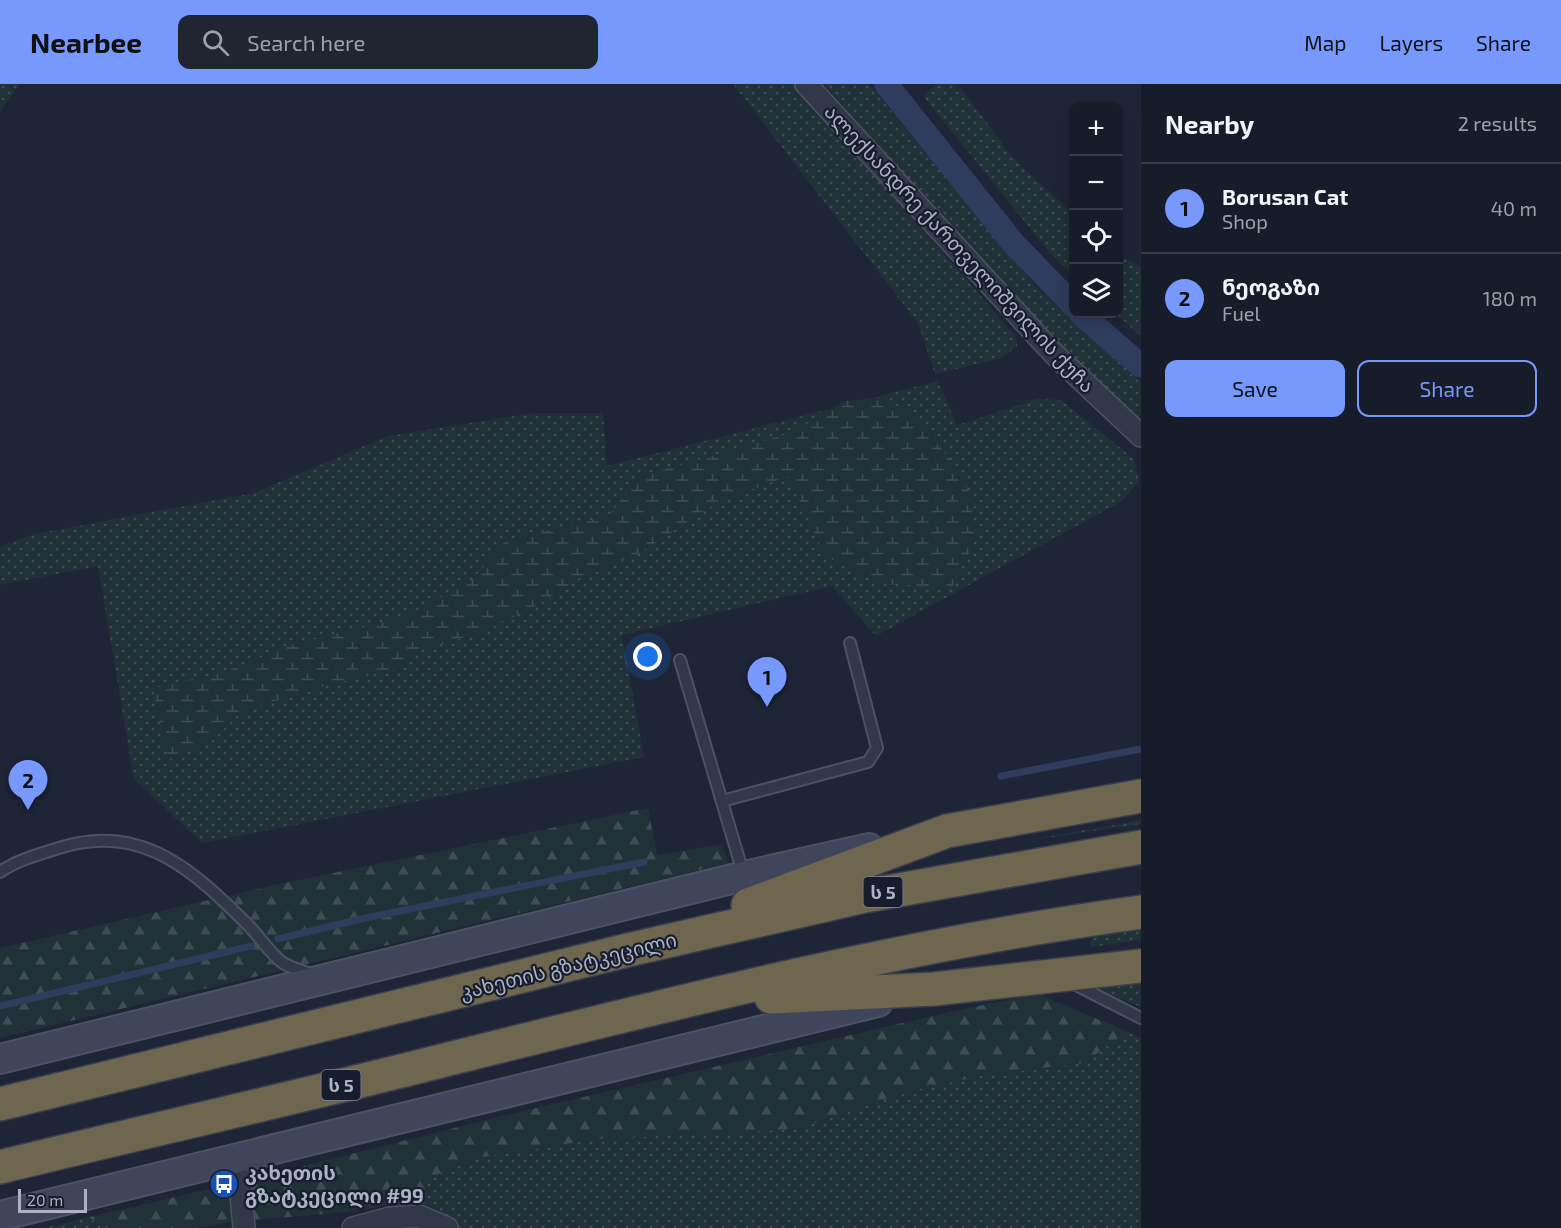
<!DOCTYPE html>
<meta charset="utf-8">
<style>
body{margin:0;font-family:"Exo 2","Noto Sans Georgian",sans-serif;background:#1f2531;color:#f1f3f6}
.controls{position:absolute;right:18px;top:18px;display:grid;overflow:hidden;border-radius:12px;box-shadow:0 3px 15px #0003}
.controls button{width:54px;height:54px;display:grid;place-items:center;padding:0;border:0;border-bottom:2px solid #353a46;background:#161c29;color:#f1f3f6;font:30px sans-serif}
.scale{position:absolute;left:18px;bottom:15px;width:69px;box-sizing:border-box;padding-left:6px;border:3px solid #abb2c5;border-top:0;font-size:16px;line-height:21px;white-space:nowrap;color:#abb2c5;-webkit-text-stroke:4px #171d2c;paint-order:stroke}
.you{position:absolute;left:648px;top:573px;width:21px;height:21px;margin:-15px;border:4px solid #fff;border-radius:50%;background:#1a73e8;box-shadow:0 0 0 9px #1a73e833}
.badge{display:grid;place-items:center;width:39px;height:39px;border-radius:50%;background:#7799fd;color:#111;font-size:20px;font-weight:700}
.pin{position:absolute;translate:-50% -50px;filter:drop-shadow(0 2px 3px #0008)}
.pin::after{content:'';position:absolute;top:32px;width:21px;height:18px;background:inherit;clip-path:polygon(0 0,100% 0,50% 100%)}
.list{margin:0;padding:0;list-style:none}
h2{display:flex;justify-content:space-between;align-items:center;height:78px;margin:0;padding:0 24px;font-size:26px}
h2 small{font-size:20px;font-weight:400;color:#9ea1a8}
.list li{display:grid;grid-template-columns:39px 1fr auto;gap:18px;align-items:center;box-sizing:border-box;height:90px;padding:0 24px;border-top:2px solid #353a46}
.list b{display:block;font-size:22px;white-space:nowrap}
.list p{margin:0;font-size:20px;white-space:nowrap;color:#9ea1a8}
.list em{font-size:20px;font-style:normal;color:#9ea1a8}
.actions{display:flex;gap:12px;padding:18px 24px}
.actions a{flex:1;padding:14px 0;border:2px solid #7799fd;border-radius:12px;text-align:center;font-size:21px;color:#7799fd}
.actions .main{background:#7799fd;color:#111}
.icon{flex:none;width:33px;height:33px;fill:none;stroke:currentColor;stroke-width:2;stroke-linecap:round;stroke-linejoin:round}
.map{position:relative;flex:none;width:1141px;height:1144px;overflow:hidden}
header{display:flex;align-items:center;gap:36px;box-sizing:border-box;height:84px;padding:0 30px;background:#7799fd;color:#111}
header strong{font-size:28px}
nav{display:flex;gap:33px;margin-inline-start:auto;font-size:21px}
.search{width:420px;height:54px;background:#1f2531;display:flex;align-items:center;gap:15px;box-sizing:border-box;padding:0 21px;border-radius:12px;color:#9ea1a8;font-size:22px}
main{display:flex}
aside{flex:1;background:#161c29}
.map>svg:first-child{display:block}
.grass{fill:url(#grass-dots)}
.forest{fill:url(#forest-firs)}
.wetland{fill:url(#wetland-marsh)}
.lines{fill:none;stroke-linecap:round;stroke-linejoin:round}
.stream{stroke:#2f3c5d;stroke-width:7}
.canal{stroke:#2f3c5d;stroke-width:24}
.lane-casing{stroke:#4c5263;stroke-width:14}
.street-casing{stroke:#4c5263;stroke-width:24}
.secondary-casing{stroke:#4c5263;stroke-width:32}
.highway-casing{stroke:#393f4f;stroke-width:36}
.lane{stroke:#313847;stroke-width:10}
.street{stroke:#313847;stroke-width:21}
.secondary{stroke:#3f465b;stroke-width:28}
.highway{stroke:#6e664e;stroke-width:33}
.labels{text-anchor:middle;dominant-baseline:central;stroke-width:4.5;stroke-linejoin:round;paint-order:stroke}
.shield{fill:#171d2c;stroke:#7f8597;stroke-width:1.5}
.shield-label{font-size:18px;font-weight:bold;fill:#abb2c5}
.street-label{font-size:20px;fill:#abb2c5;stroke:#171d2c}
.poi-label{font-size:20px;font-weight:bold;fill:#abb2c5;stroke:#171d2c;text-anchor:start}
</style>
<header>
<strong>Nearbee</strong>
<div class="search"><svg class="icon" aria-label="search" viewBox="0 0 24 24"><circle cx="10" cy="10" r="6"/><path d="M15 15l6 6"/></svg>Search here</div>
<nav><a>Map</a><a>Layers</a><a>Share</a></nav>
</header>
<main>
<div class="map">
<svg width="1141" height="1144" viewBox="0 0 1141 1144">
<defs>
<pattern id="grass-dots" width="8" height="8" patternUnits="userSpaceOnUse" patternTransform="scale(1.5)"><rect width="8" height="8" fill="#203238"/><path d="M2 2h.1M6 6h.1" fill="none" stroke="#3e4d53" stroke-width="1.8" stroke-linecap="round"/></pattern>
<pattern id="forest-firs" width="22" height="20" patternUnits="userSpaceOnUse" patternTransform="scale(1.5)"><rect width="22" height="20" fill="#203238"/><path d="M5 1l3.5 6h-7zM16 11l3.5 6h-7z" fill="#3e4d53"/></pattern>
<pattern id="wetland-marsh" width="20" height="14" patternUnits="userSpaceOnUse" patternTransform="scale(1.5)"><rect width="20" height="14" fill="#203238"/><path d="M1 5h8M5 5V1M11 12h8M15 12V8" fill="none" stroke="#3e4d53"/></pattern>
</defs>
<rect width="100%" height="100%" fill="#1e2537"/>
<!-- grass -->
<path class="grass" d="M 0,0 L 20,0 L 0,28 Z
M 733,0 L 797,0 L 1016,253 L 1017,262 L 1002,274 L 935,290 L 918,239 Z
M 824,0 L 869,0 L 1038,205 L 1141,298 L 1141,337 C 1023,238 926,115 824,0 Z
M 937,0 L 958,0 L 1013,74 L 1073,130 L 1073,191 L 1055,175 L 923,12 Z
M 1119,171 L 1141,183 L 1141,252 L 1116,230 L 1118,230 Z
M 938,297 L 957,341 L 1038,315 L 1061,316 L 1134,375 L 1139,397 L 1122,417 L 876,552 L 832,502 L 622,551 L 644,673 L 202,759 L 134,695 L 98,482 L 0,501 L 0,462 L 35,450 L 254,409 L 388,352 L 534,329 L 603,329 L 607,382 Z
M 1141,736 L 1141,740 L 1025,757 Z
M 1141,842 L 1141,856 L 1091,863 L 1091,849 Z
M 1141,895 L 1141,923 L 1091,903 Z
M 1128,948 L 1141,954 L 1141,1144 L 461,1144 L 423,1122 L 422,1113 L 430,1094 L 472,1075 L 596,1055 L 797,1045 L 914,1006 L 986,991 L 1083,979 Z
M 89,1133 L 102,1144 L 45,1144 Z"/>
<!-- forest -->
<path class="forest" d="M 648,724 L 657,771 L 722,760 L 728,779 L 0,954 L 0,864 L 275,801 Z
M 1038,910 L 1128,948 L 1083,979 L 986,991 L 914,1006 L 797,1045 L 596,1055 L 472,1075 L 430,1094 L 422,1113 L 423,1122 L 391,1120 L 358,1127 L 231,1138 L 197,1144 L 102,1144 L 89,1133 L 240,1098 L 506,1031 L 963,925 Z"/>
<!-- wetland -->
<path class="wetland" d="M 881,314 L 912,330 L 965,392 L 977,453 L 952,503 L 881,500 L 825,472 L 788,392 L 717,419 L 630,475 L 581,493 L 537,521 L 481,549 L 416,567 L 404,583 L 305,607 L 240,629 L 212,657 L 168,676 L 153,604 L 221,589 L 292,561 L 404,533 L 472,496 L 506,456 L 608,432 L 642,392 L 794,348 L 844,317 Z"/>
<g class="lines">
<!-- stream -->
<path class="stream" d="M 1001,692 L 1141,665
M 278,855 L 365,834 L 644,778
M 0,922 L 251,862"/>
<!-- canal -->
<path class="canal" d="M 886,0 L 1014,160 L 1074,222
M 1081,230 L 1141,282"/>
<!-- lane casing -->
<g class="lane-casing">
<path id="lane" d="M 680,576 L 744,792
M 722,717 L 868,678 L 877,664 L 850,559
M 0,788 C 17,776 40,770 59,764 C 142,737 195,788 249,842 C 260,853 270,870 283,879 C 291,884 303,887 313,891
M 1072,899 L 1141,934"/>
</g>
<!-- street casing -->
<g class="street-casing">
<path id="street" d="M 806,0 L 1054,270 L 1141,352
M 233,1076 L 240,1098 L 244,1144
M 353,1144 L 390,1134 L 419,1132 L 447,1144"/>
</g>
<!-- secondary casing -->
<g class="secondary-casing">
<path id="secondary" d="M 0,975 L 744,792 L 869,764
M 0,1132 L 878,918"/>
</g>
<!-- highway casing -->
<g class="highway-casing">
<path id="highway" d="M 748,821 L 947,747 L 1141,712
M 771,913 L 934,905 L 1141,882
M 0,1020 L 628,866 L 865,812 L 1141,763
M 0,1083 C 143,1048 286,1016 429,980 C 665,921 900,861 1141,828"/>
</g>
<!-- lane -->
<use href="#lane" class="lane"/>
<!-- street -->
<use href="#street" class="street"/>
<!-- secondary -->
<use href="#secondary" class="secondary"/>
<!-- highway -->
<use href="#highway" class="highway"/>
</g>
<!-- icons -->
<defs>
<g id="bus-disc" transform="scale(1.5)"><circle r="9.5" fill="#1a4fb4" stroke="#171d2c"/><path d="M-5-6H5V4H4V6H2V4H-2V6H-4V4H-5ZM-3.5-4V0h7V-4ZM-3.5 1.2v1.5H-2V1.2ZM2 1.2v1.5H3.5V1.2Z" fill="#fff"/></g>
</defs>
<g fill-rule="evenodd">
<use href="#bus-disc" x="224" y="1100"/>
</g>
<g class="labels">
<!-- shield labels -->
<g class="shield">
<rect x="863.5" y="793" width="39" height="30" rx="4.5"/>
<rect x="321.5" y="986" width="39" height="30" rx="4.5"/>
</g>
<g class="shield-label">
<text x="883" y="808">ს 5</text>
<text x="341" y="1001">ს 5</text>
</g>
<!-- street labels -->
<g class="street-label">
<text transform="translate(960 164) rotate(47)">ალექსანდრე ქართველიშვილის ქუჩა</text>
<text transform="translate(568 881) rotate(-14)">კახეთის გზატკეცილი</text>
</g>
<!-- poi labels -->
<g class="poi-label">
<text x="245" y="1088">კახეთის<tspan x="245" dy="23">გზატკეცილი #99</tspan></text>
</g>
</g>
</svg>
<div class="controls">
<button>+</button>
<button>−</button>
<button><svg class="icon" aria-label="locate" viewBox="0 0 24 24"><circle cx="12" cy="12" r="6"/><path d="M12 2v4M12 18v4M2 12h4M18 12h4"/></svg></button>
<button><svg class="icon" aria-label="layers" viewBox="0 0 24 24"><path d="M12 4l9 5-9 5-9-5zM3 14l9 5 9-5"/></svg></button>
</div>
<div class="scale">20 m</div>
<div class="you"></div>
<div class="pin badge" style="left:767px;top:623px">1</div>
<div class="pin badge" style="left:28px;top:726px">2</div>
</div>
<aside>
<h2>Nearby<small>2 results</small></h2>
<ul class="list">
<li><span class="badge">1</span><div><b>Borusan Cat</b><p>Shop</p></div><em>40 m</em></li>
<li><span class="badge">2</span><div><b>ნეოგაზი</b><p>Fuel</p></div><em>180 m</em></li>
</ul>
<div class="actions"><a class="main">Save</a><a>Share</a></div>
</aside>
</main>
